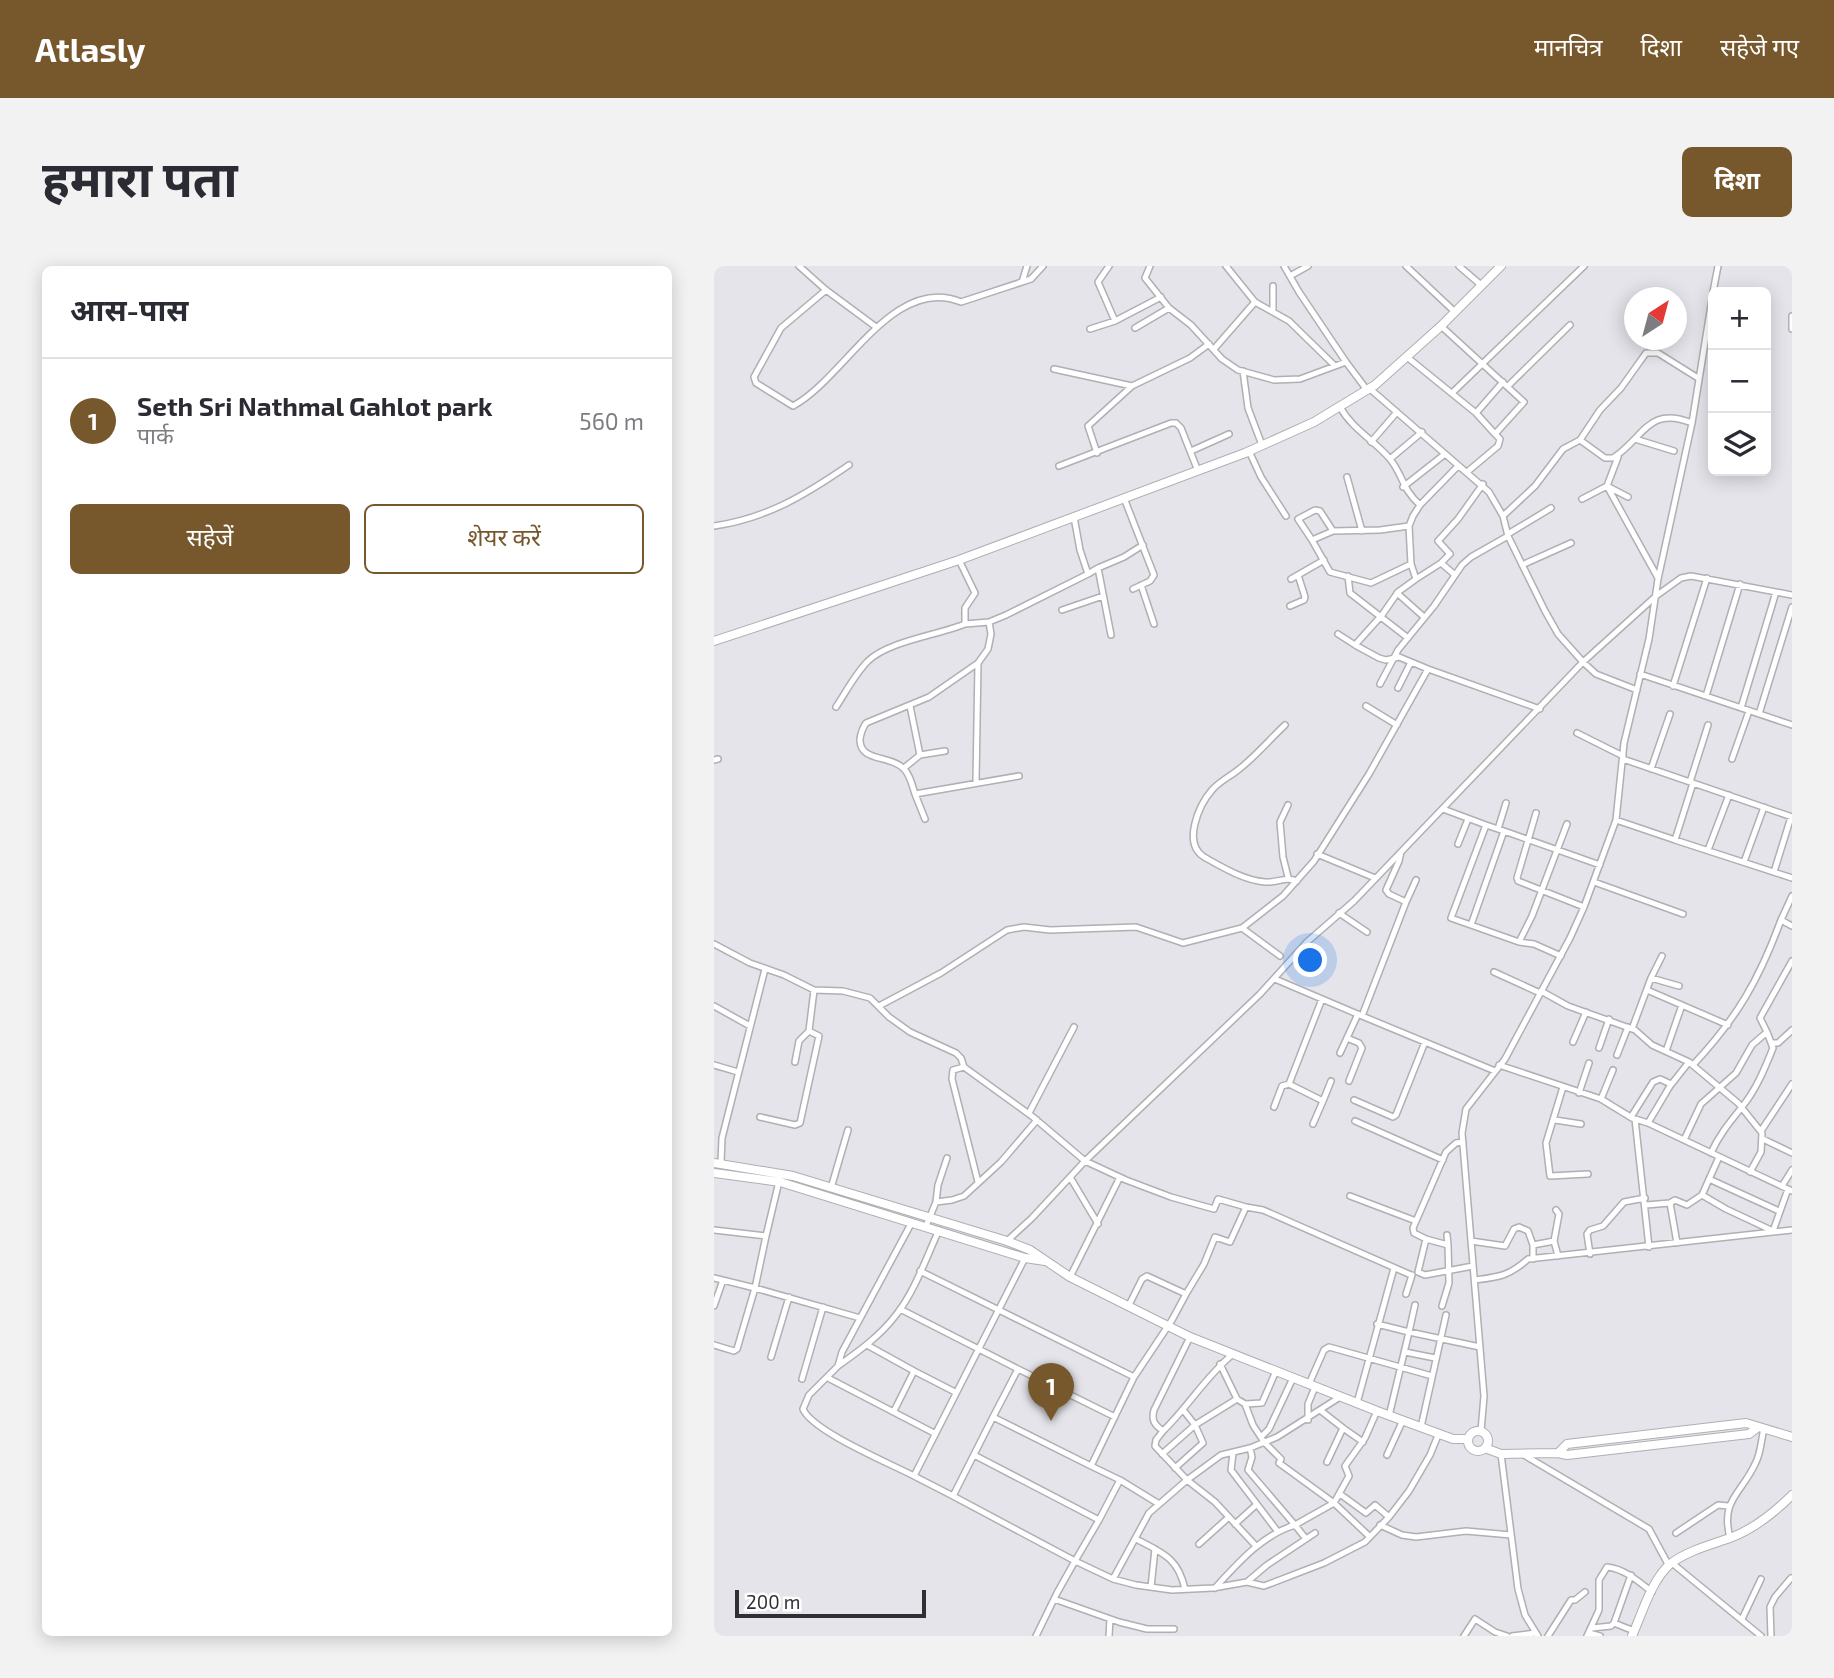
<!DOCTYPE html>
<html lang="hi">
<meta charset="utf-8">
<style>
body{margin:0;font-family:"Exo 2","Noto Sans Devanagari",sans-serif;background:#f2f2f3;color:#2b2b33}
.controls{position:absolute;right:21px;top:21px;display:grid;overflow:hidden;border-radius:10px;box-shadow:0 4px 18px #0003}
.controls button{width:63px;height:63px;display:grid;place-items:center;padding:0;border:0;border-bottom:2px solid #e1e1e2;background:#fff;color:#2b2b33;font:35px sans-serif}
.compass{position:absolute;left:910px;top:21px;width:63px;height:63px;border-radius:50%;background:#fff;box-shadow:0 4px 18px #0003;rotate:36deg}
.scale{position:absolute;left:21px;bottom:18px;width:191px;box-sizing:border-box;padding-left:7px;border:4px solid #303032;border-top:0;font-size:19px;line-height:24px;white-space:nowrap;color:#303032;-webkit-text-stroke:5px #fff;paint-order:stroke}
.you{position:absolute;left:597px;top:695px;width:24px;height:24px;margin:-18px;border:5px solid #fff;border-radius:50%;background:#1a73e8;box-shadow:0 0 0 10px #1a73e833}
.badge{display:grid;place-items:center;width:46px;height:46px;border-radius:50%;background:#77582d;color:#fff;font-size:23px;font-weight:700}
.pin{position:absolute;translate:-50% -58px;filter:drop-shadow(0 2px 4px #0008)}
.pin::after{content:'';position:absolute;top:37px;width:24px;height:21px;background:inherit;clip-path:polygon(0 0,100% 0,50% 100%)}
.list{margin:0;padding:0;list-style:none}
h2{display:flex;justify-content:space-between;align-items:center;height:91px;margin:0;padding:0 28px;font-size:30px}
h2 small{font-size:23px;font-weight:400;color:#7c7c81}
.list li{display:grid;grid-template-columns:46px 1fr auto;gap:21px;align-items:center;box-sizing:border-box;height:126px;padding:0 28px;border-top:2px solid #e1e1e2}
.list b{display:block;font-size:26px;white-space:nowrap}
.list p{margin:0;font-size:23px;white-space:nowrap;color:#7c7c81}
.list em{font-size:23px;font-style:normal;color:#7c7c81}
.actions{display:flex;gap:14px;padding:21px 28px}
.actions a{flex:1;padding:16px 0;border:2px solid #77582d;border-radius:10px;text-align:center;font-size:24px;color:#77582d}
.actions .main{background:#77582d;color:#fff}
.icon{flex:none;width:38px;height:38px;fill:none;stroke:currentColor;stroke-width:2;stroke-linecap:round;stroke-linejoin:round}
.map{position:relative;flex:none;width:1078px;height:1370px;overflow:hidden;border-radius:10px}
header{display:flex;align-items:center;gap:42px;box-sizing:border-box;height:98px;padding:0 35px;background:#77582d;color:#fff}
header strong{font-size:33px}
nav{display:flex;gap:38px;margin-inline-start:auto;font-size:24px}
.intro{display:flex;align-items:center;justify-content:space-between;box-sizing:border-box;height:168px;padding:0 42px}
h1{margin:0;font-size:49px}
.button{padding:18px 32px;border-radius:10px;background:#77582d;color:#fff;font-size:24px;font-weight:700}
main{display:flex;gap:42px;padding:0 42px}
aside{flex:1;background:#fff;border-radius:10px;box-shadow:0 4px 18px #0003}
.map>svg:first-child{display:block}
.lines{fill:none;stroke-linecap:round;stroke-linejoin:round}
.street-casing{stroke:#afafb4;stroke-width:8}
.secondary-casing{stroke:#afafb4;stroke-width:10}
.street{stroke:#fff;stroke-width:5}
.secondary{stroke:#fff;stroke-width:8}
</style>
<header>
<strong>Atlasly</strong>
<nav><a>मानचित्र</a><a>दिशा</a><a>सहेजे गए</a></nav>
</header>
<div class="intro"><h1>हमारा पता</h1><a class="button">दिशा</a></div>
<main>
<aside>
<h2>आस-पास<small></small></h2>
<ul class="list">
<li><span class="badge">1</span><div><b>Seth Sri Nathmal Gahlot park</b><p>पार्क</p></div><em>560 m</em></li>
</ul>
<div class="actions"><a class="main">सहेजें</a><a>शेयर करें</a></div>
</aside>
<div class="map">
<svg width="1078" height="1370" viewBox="0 0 1078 1370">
<rect width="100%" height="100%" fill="#e4e4ea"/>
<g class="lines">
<!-- street casing -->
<g class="street-casing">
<path id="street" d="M 85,0 L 112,24 L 162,61
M 395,0 L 384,16 L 401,55
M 436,0 L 431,12 L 455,42 L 477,59 L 508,93 L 524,104 L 560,114 L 586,113 L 632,96 L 653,124
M 512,0 L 541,36 L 575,55 L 620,99
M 570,0 L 585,26 L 632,96
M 692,0 L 741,46
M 745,0 L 767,19
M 576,10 L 594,0
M 308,16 L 313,0
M 112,24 L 67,62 L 40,111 L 42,117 L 79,140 C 130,113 179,8 247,36 L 317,13 L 329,0
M 999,26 L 1004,0
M 559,46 L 559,20
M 1078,50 L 1078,63
M 421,62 L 455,42
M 376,63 L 401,55 L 447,31
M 500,83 L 541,36
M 693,91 L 762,147 L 781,168 L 810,136 L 727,60
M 340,103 L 418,120 L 476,92 L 495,78
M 529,105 L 534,142 L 548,179
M 794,120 L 856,59
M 655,122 L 775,226 L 789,250 L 794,270 L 831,345 L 844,368 L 869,396 L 882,408 L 923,424
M 738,127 L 870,0
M 626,141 C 638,163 660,174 676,193 C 689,209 688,223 706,239
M 762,147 L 789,116
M 978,157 C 934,139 930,172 899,192 L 891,192 L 866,174 L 886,144 L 907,122 L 932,87 L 944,87 L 984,112
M 921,173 L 960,185
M 657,176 L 683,146
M 477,185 L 515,168
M 535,185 L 547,211 L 572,250
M 383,187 L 374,160 L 418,120
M 904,191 L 893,220 L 944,312
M 676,193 L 708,166
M 345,200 L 457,157 L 462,157 L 467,162 L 484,205
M 753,206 L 784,180 L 786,173 L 781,168
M 633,211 L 648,265
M 689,221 L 731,188
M 410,232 L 440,309 L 436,315 L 419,323
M 868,233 L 893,220 L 914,231
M 789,250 L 821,220 L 849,183 L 866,174
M 0,260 C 54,252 91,229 135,199
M 695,260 L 666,264 L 619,265 L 598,274 L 616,306 L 657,317 L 697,298
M 794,268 L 837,242
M 598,274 L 584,253 L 601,244 L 606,245 L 619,265
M 727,297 L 736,288 L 724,275 L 744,253 L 769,218
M 808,299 L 857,277
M 384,302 L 410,291 L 429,279
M 374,308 L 384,302 L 397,369
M 634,310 L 636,327 L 694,372
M 577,313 L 610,294
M 702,313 L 727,297 L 741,309
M 427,319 L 440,358
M 683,327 L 710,351
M 576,340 L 590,334 L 591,331 L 584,309
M 348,344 L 389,330
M 275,356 L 292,349 L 374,308 L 366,284 L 360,251
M 251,358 L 275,356 L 277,368 L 274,383 L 264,397 L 215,431 L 152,457 C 148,463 147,466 146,473 C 145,496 176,489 189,502 C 196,508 198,519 201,528 L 305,510
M 624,368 L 641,379
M 714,403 L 685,391 L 672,394 L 665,392 L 641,379 L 668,349 L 684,326 L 702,313 L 697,298 L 695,260 L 699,250 L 706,239 L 744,200
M 926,408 L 1078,459
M 666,418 L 684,384 L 720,340 L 748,299 L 757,291 L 794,270
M 959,420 L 993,312
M 684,422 L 697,396
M 992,430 L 1026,318
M 196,440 L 206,489
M 652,440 L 683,459
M 122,441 C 132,426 141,408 154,395 C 175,375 224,369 251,358 L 251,342 L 261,327 L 245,294
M 1027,442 L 1062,326
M 1045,448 L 1078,341
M 571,459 C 555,474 541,491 524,504 C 515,511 506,515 498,524 C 485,539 468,577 490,591 C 508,601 529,614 551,616 C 564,617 571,610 583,615
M 863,467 L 909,490
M 909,493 L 1078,551
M 1018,493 L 1035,445
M 0,494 L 4,493
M 190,502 L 206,489 L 231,485
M 937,503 L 956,448
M 262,516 L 264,397
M 976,516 L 994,459
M 201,528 L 211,553
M 729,543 L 772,559 L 737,652 L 805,676
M 822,547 L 803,612 L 804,615 L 870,641
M 902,554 L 961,574 L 979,517
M 784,563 L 792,537
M 790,565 L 886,599
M 961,574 L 1078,612
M 744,578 L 754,553
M 994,584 L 1015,529
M 687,586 L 685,595 L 672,624 L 675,628 L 692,636 L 648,750 L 781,805
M 603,588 L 661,612
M 1030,596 L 1050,541
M 1060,606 L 1077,551
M 574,611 L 569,591 L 566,556 L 574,539
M 880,616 L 969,648
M 1078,630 L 1067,654 L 1078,660
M 692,636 L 702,614
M 625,647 L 653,666
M 757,659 L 790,565 L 772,559
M 528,662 L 566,690
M 0,678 L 36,697 L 70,709 L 100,724
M 847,690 L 820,678 L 805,676 L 818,650 L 853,558
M 780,706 L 826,727
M 937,712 L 948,690
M 561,713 L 648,750
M 933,724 L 1014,759
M 827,725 L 854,740 L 921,764 L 938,779 L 975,796 L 1024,837 L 1048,867 L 1047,886 L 1036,906
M 608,733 L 575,818 L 609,835 L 617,815
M 0,740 L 36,760
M 165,740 L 227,707 L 293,664 L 310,661 L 336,664 L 422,661 L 469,677 L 528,662 L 569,630 L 600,595 L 655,508 L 714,403 L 826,443
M 918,763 L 937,712 L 965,720
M 633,772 L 645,777 L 648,782 L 635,815
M 859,776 L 872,746
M 1058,777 L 1064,777 L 1078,764
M 885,782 L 895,753
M 952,785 L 968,739
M 626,787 L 644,748
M 903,789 L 914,761
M 81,796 L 85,775 L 95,765 L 100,724 L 129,725 L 156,732 L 175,751 L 196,766 L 242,787 L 247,792 L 250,801 L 319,851 L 371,895 L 318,952 L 293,975
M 0,799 L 24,806
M 785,799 L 887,833 L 918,852 L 934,857 L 1078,925
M 979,799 C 1023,752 1045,714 1067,654
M 250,801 L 239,804 L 238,813 L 264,916
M 849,821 L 832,877 L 836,910 L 874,908
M 865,827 L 875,797
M 887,833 L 899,804
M 640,834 L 679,851 L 682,849 L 711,776
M 560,841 L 568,820 L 575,818
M 315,847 L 360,761
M 46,851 L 81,859 L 86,857 L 105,770 L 95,765
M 917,851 L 939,816 L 946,813 L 957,818
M 921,853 L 935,981
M 841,854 L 867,858
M 641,855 L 729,894
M 934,857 L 956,820 L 975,796
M 599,858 L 609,835
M 1047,865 L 1078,818
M 1049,873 L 1078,887
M 970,874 L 987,838 L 1022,807 L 1038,779 L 1053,766 L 1046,752 L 1078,695
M 997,887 C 1005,869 1016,856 1028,841 C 1042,824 1051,802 1059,782 L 1053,766
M 1005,891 L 988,929 L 1012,943 L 1059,965 L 1074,923
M 7,896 L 8,872 L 51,703
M 356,911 L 384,958
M 995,913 L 1065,945
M 1068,920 L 1078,904
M 117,922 L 134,864
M 636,930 L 702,955
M 222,936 L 224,919 L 233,892
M 956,937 L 961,934 L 973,939 L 988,929
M 932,939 L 956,937 L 963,977
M 532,941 L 549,944 L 697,1009
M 198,956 L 128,1086 L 124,1100 C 145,1085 166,1070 182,1049 C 201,1025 212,992 225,964
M 212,960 L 222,936 L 238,934 L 250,930 L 287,896 L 323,854
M 0,964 L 52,970 L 67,907
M 733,969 L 734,979 L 712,973 L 704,1006 L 711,1009 L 759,1000
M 712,973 L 700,967 L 699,962 L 732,886 L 742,877 L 749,876
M 757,975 L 791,980 L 800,963 L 805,961 L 814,965 L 819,979
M 840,975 L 845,948 L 842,944
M 876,988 L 873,968 L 876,964 L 889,960 L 910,936 L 931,932
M 819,993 L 819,979 L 840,975 L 844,990
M 206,1005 L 420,1111 L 458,1054 L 472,1028 L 433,1010 L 428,1013 L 414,1041
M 356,1011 L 406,911
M 0,1012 L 41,1022 L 52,970
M 761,1014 C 785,1011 795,1010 814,993 L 1078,964
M 472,1028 L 490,998 L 501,971 L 516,976 L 532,941 L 504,933 L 500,943 L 457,931 L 412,914 L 371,895 L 546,728 L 593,676 L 640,635 L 869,396 L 942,330 L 967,312 L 977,310 L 1078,329
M 692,1028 L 698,1009
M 0,1040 L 9,1014
M 728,1040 L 735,1017 L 734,979
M 186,1043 L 304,1103 L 279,1151 L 377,1200 L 420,1111
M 663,1058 L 695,1066 L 701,1039
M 476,1071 L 440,1144 C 437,1155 441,1159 449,1165 L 442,1174 L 441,1180 L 473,1214 L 501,1236 L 542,1280
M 0,1079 L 20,1085 L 23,1083 L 41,1022 L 146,1052
M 153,1079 L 200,1105 L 180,1145
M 691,1086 L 721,1092
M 57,1091 L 75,1031
M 506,1098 L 523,1133 L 531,1138 L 539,1159 L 550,1176 L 567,1193 L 565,1197 L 620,1237 L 635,1210 L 631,1200 L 651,1172 L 663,1145
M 124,1100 L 95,1129 L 89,1143 C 98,1165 175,1197 200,1210 L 311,992
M 304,1103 L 401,1151
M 200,1105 L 241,1126
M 114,1112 L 220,1167
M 88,1113 L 109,1041
M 595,1118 L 610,1084 L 615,1081 L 718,1110
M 643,1137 L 680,1002
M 531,1138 L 548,1137 L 562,1105
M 606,1144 L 629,1162
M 470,1145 L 481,1159 L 523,1133
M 675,1150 L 695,1066 L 766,1081
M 594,1154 L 594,1138 L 601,1121
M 707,1161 L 732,1049
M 449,1165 C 474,1141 492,1110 519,1088
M 767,1165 L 770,1130 L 748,867 L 752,843 L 791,793 L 856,672 L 870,641 L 902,554 L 910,477 L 935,373 L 944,313 L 978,157 L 999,27
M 547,1171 L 555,1163 L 579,1112
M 519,1187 L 517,1204 L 564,1266
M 448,1188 L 481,1159 L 489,1177 L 461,1202
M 787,1188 L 804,1323 L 811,1349 L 824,1370
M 260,1189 L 385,1254 L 361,1295 L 399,1313 L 422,1319 L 458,1324 L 499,1322 L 533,1316 L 553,1299 L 601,1267
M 673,1189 L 689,1154
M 810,1189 L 935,1263 L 955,1300
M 613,1196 L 629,1162 L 649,1176
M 377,1200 L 406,1214 L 385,1254
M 200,1210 L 239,1230 L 279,1151
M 406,1214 L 445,1238
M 626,1228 L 652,1247 L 661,1239 L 675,1251
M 239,1230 L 361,1295 L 343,1327 L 322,1370
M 521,1258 L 542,1239
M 666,1259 L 688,1269 L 702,1271 L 752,1265 L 797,1269
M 962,1267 L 1004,1239 L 1014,1240
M 1016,1272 C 1006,1233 1028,1228 1042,1196 C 1047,1186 1047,1174 1050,1163
M 422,1273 C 449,1287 464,1292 471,1323
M 592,1273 L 581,1259 L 620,1237 L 656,1271
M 485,1278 L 515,1251
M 958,1297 L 1047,1370
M 399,1313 L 435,1247 L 473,1214 L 507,1189 L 536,1182 L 563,1171 L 626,1131
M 533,1316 L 550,1320 L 610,1297 L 651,1276 L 675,1251 L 695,1225 L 716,1189 L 725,1167
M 437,1321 L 441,1283
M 501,1322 C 524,1297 548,1269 581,1259 L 534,1204 L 538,1191 L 536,1182
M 340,1333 L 405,1356 L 433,1363 L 460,1363
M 1028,1353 L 1047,1313
M 900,1357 L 917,1309
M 878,1362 L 897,1360 L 900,1357 L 920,1365
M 875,1367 L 886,1370
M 395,1370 L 396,1353
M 750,1370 L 761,1353 L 781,1366 L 793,1370
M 798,1370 L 821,1367
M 834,1370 L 857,1334 L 861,1334 L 871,1326
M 873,1370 L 885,1344 L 885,1314 L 893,1301 C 911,1303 924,1315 938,1326
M 1057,1370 L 1056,1341 L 1061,1331 L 1077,1312"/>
</g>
<!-- secondary casing -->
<g class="secondary-casing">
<path id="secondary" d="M 0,375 L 245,294 L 531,187 L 600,156 L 661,119 L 727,60 L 787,0
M 0,897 L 79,910 L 293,975 L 316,984 L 356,1011 L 476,1071 L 663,1145 L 739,1173 L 754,1173
M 0,907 L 66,916 L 311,992 L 331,995
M754 1175a10 10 0 1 1 20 0a10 10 0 1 1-20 0Z
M 771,1182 L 787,1188 L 844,1187 L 853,1189 L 1035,1168 L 1043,1162
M 844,1187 L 853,1178 L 1032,1157 L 1078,1171
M 918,1370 C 928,1348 937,1315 956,1298 C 973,1285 996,1279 1016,1272 C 1040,1263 1060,1247 1078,1229"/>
</g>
<!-- street -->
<use href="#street" class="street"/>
<!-- secondary -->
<use href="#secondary" class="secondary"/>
</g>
</svg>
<div class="controls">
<button>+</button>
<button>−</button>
<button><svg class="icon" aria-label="layers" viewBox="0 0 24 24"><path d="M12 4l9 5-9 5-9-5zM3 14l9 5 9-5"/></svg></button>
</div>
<svg class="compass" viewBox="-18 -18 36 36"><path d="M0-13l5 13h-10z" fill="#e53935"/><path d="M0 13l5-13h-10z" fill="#7c7c81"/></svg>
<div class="scale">200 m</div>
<div class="you"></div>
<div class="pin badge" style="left:337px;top:1155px">1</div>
</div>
</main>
